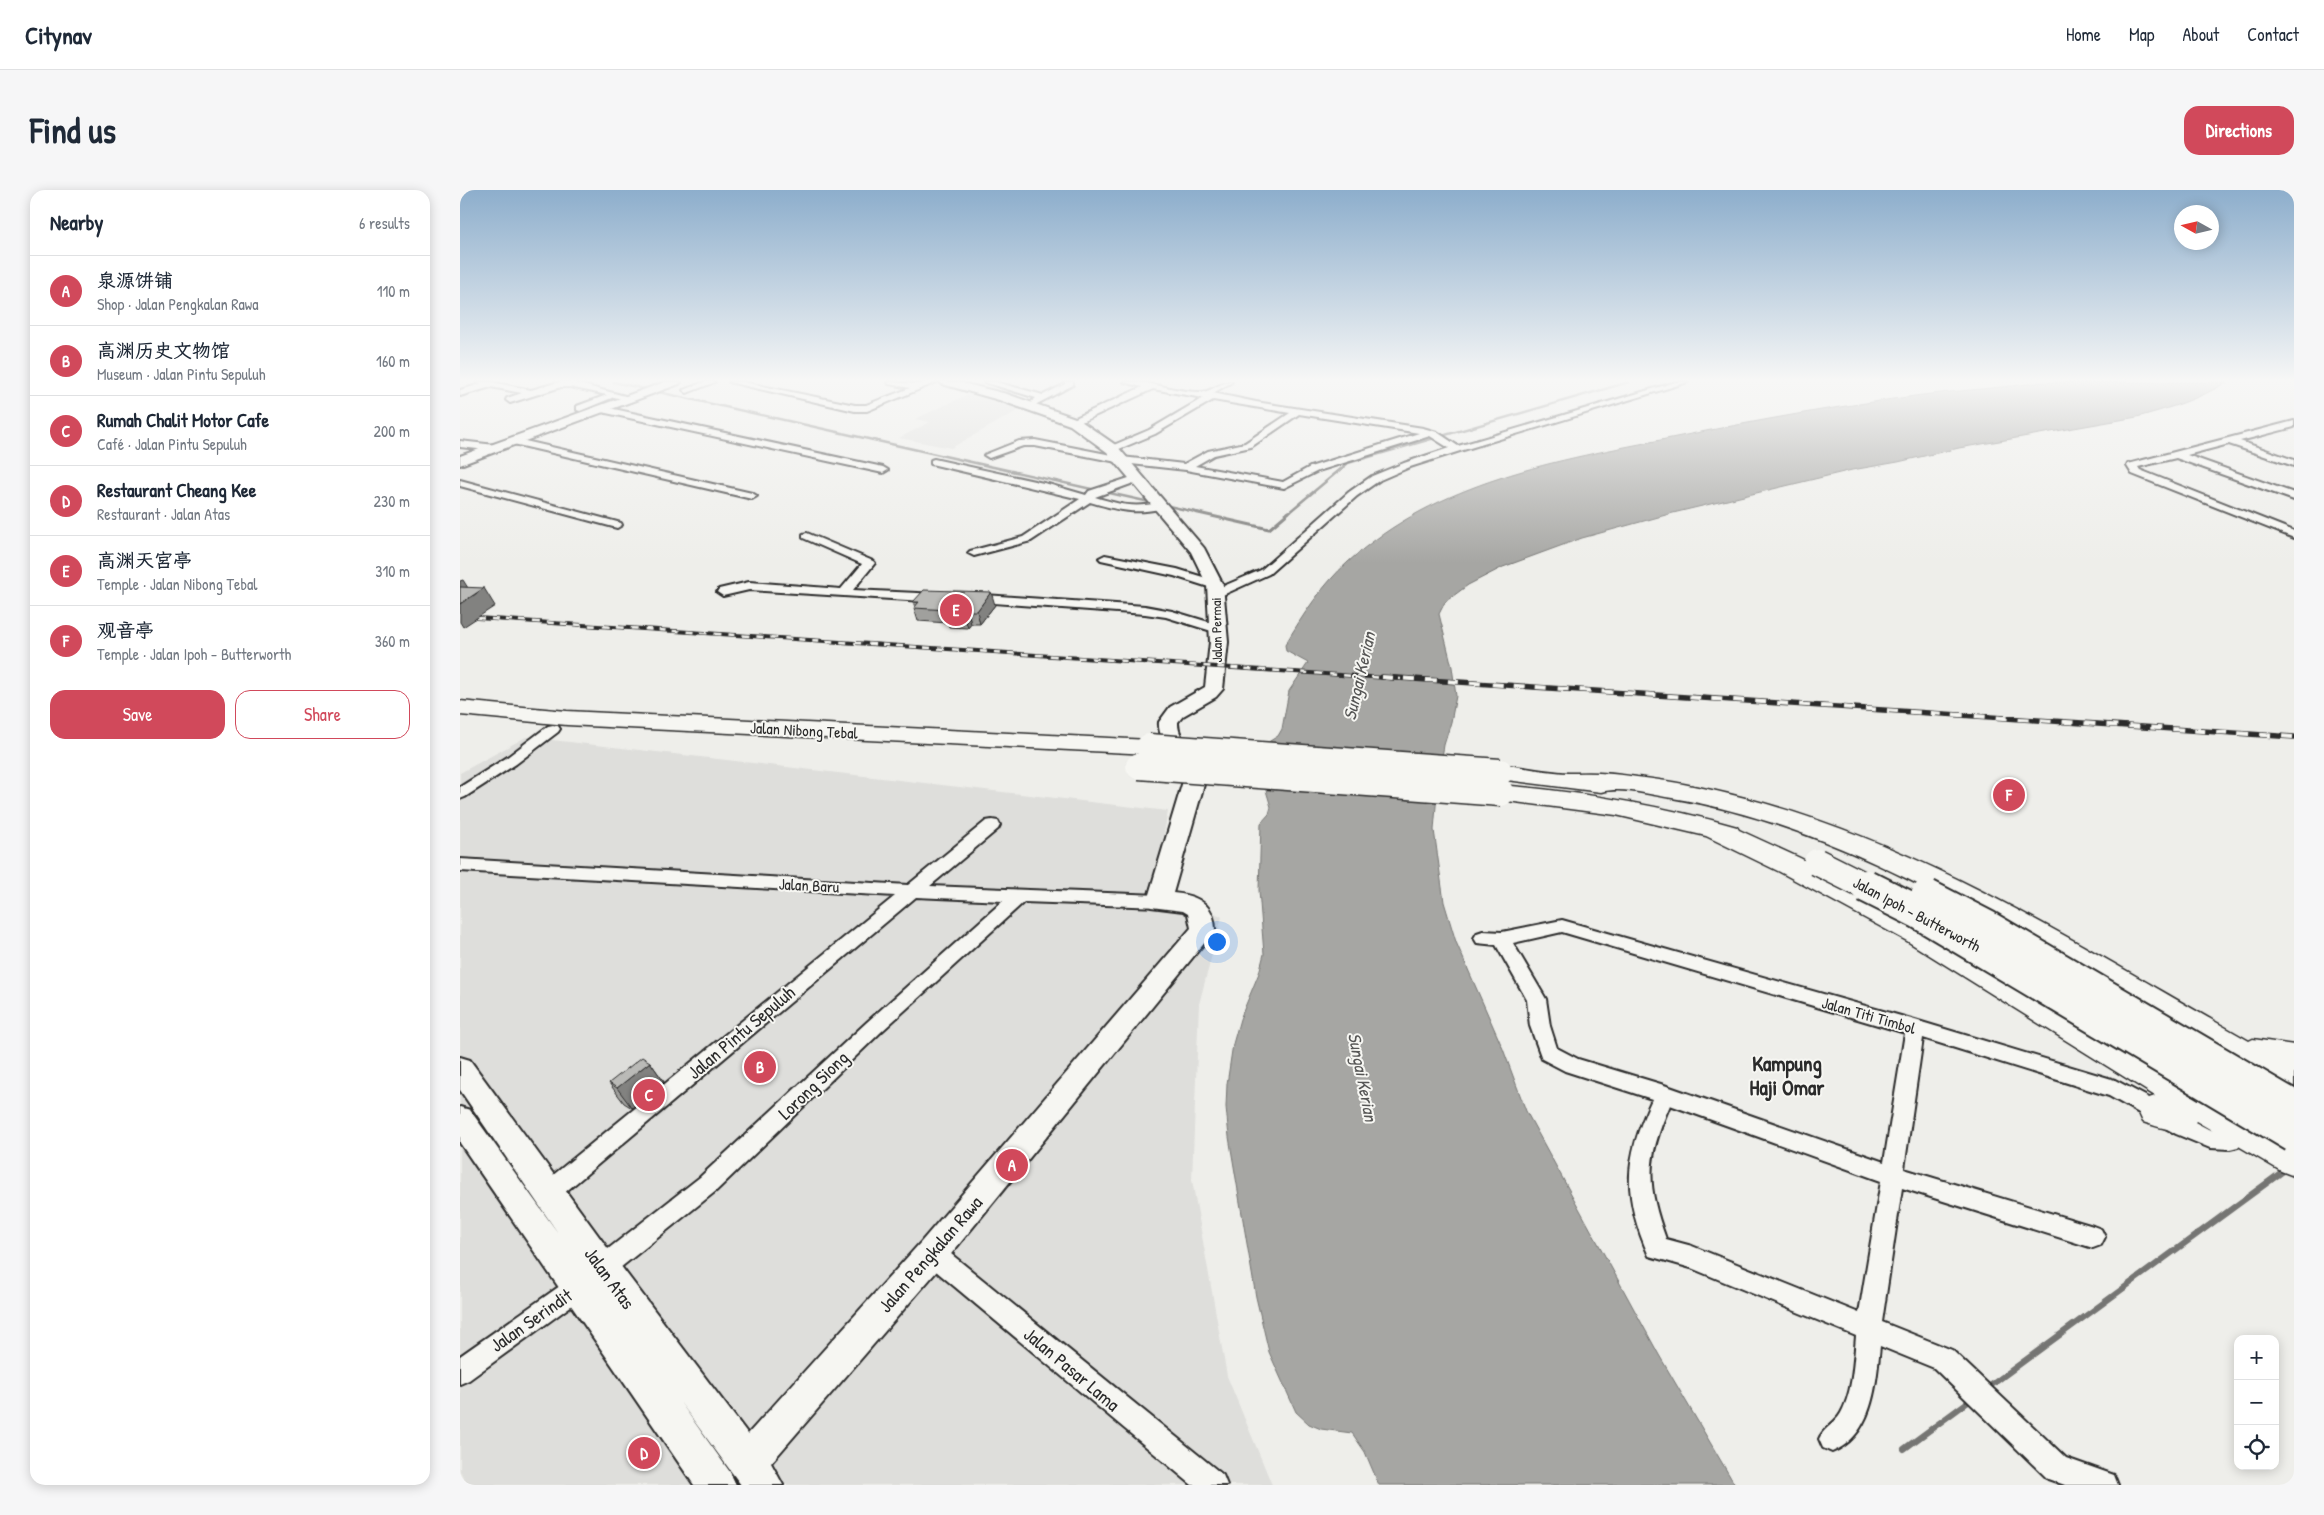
<!DOCTYPE html>
<meta charset="utf-8">
<style>
body{margin:0;font-family:"Patrick Hand","LXGW WenKai TC",sans-serif;background:#f6f6f7;color:#1f2937}
.controls{position:absolute;right:15px;bottom:15px;display:grid;overflow:hidden;border-radius:10px;box-shadow:0 2px 12px #0003}
.controls button{width:45px;height:45px;display:grid;place-items:center;padding:0;border:0;border-bottom:1px solid #e0e1e3;background:#fff;color:#1f2937;font:25px sans-serif}
.compass{position:absolute;left:1714px;top:15px;width:45px;height:45px;border-radius:50%;background:#fff;box-shadow:0 2px 12px #0003;rotate:278deg}
.you{position:absolute;left:756px;top:751px;width:18px;height:18px;margin:-12px;border:4px solid #fff;border-radius:50%;background:#1a73e8;box-shadow:0 0 0 8px #1a73e833}
.badge{display:grid;place-items:center;width:32px;height:32px;border-radius:50%;background:#d1495b;color:#fff;font-size:16px;font-weight:700}
.pin{position:absolute;translate:-50% -50%;border:2px solid #fff;box-shadow:0 1px 5px #0006}
.list{margin:0;padding:0;list-style:none}
h2{display:flex;justify-content:space-between;align-items:center;height:65px;margin:0;padding:0 20px;font-size:21px}
h2 small{font-size:16px;font-weight:400;color:#747a83}
.list li{display:grid;grid-template-columns:32px 1fr auto;gap:15px;align-items:center;box-sizing:border-box;height:70px;padding:0 20px;border-top:1px solid #e0e1e3}
.list b{display:block;font-size:19px;white-space:nowrap}
.list p{margin:0;font-size:16px;white-space:nowrap;color:#747a83}
.list em{font-size:16px;font-style:normal;color:#747a83}
.actions{display:flex;gap:10px;padding:15px 20px}
.actions a{flex:1;padding:11px 0;border:1px solid #d1495b;border-radius:15px;text-align:center;font-size:18px;color:#d1495b}
.actions .main{background:#d1495b;color:#fff}
.icon{flex:none;width:28px;height:28px;fill:none;stroke:currentColor;stroke-width:2;stroke-linecap:round;stroke-linejoin:round}
.map{position:relative;flex:none;width:1834px;height:1295px;overflow:hidden;border-radius:15px}
header{display:flex;align-items:center;gap:30px;box-sizing:border-box;height:70px;padding:0 25px;background:#fff;border-bottom:1px solid #e0e1e3}
header strong{font-size:24px}
nav{display:flex;gap:28px;margin-inline-start:auto;font-size:18px}
.intro{display:flex;align-items:center;justify-content:space-between;box-sizing:border-box;height:120px;padding:0 30px}
h1{margin:0;font-size:35px}
.button{padding:12px 22px;border-radius:15px;background:#d1495b;color:#fff;font-size:18px;font-weight:700}
main{display:flex;gap:30px;padding:0 30px}
aside{flex:1;background:#fff;border-radius:15px;box-shadow:0 2px 12px #0003}
.map>svg:first-child{display:block}
.built{fill:#dededb}
.water{fill:#a6a6a3;stroke:#757573}
.lines{fill:none;stroke-linecap:round;stroke-linejoin:round}
.stream-far2{stroke:#757573;stroke-width:2.5}
.stream-far1{stroke:#757573;stroke-width:3}
.stream{stroke:#757573;stroke-width:6}
.street-casing{stroke:#2b2b2b;stroke-width:4}
.secondary-casing{stroke:#2b2b2b;stroke-width:4}
.highway-casing{stroke:#2b2b2b;stroke-width:3}
.street{fill:#f6f6f2;fill-rule:evenodd}
.secondary{fill:#f6f6f2;fill-rule:evenodd}
.highway{fill:#f6f6f2;fill-rule:evenodd}
.rail-far1-casing{stroke:#2b2b2b;stroke-width:4}
.rail-casing{stroke:#2b2b2b;stroke-width:5.5}
.rail-far1{stroke:#f6f6f2;stroke-width:2.5;stroke-dasharray:7;stroke-linecap:butt}
.rail{stroke:#f6f6f2;stroke-width:4;stroke-dasharray:11;stroke-linecap:butt}
.highway-bridge-far1-casing{stroke:#2b2b2b;stroke-width:29;stroke-linecap:butt}
.highway-bridge-casing{stroke:#2b2b2b;stroke-width:36;stroke-linecap:butt}
.highway-bridge-far1{stroke:#f6f6f2;stroke-width:26}
.highway-bridge{stroke:#f6f6f2;stroke-width:32}
.wall{fill:#a0a09d;stroke:#2b2b2b}
.shaded-wall{fill:#828280;stroke:#2b2b2b}
.building{fill:#babab7;stroke:#2b2b2b}
.labels{text-anchor:middle;dominant-baseline:central;stroke-width:4;stroke-linejoin:round;paint-order:stroke}
.far-street-label{font-size:14px;fill:#2b2b2b;stroke:#f6f6f2}
.street-label{font-size:16px;fill:#2b2b2b;stroke:#f6f6f2}
.water-label{font-size:18px;font-style:italic;fill:#565655;stroke:#f6f6f2}
.near-street-label{font-size:19px;fill:#2b2b2b;stroke:#f6f6f2}
.near-neighbourhood-label{font-size:21px;font-weight:bold;fill:#2b2b2b;stroke:#f6f6f2}
</style>
<header>
<strong>Citynav</strong>
<nav><a>Home</a><a>Map</a><a>About</a><a>Contact</a></nav>
</header>
<div class="intro"><h1>Find us</h1><a class="button">Directions</a></div>
<main>
<aside>
<h2>Nearby<small>6 results</small></h2>
<ul class="list">
<li><span class="badge">A</span><div><b>泉源饼铺</b><p>Shop · Jalan Pengkalan Rawa</p></div><em>110 m</em></li>
<li><span class="badge">B</span><div><b>高渊历史文物馆</b><p>Museum · Jalan Pintu Sepuluh</p></div><em>160 m</em></li>
<li><span class="badge">C</span><div><b>Rumah Chalit Motor Cafe</b><p>Café · Jalan Pintu Sepuluh</p></div><em>200 m</em></li>
<li><span class="badge">D</span><div><b>Restaurant Cheang Kee</b><p>Restaurant · Jalan Atas</p></div><em>230 m</em></li>
<li><span class="badge">E</span><div><b>高渊天宫亭</b><p>Temple · Jalan Nibong Tebal</p></div><em>310 m</em></li>
<li><span class="badge">F</span><div><b>观音亭</b><p>Temple · Jalan Ipoh - Butterworth</p></div><em>360 m</em></li>
</ul>
<div class="actions"><a class="main">Save</a><a>Share</a></div>
</aside>
<div class="map">
<svg width="1834" height="1295" viewBox="0 0 1834 1295">
<rect width="100%" height="100%" fill="#eeeeea"/>
<filter id="ink" filterUnits="userSpaceOnUse"><feTurbulence type="fractalNoise" baseFrequency=".02" numOctaves="2"/><feDisplacementMap in="SourceGraphic" scale="10" xChannelSelector="R" yChannelSelector="G"/><feConvolveMatrix kernelMatrix="1 2 1 2 8 2 1 2 1" color-interpolation-filters="sRGB"/></filter>
<g filter="url(#ink)">
<!-- built -->
<path class="built" d="M 509,204 L 561,219 L 491,258 L 439,248 L 470,232 L 455,229 Z
M 66,547 L 708,621 L 696,690 L 762,727 L 739,814 L 732,990 L 767,1186 L 812,1295 L 7,1295 L 0,1281 L 0,583 Z"/>
<!-- water -->
<path class="water" d="M 1582,192 L 1767,192 C 1740,209 1707,219 1677,227 L 1499,258 L 1438,272 L 1392,280 L 1213,323 L 1122,348 L 1043,377 L 1008,395 L 985,412 L 979,424 L 992,477 L 996,506 L 991,532 L 984,555 L 978,592 L 974,640 L 984,712 L 996,752 L 1043,859 L 1066,921 L 1199,1165 L 1275,1295 L 919,1295 L 905,1262 L 892,1243 L 861,1239 L 849,1234 L 836,1222 L 809,1162 L 796,1107 L 769,947 L 766,917 L 767,894 L 773,854 L 780,829 L 799,783 L 804,764 L 799,700 L 801,633 L 809,624 L 811,617 L 805,597 L 802,556 L 818,546 L 822,539 L 829,501 L 848,473 L 826,461 L 825,455 C 842,426 863,394 888,372 C 977,291 1097,270 1211,248 C 1294,231 1378,216 1462,205 C 1502,200 1542,198 1582,192 Z"/>
<g class="lines">
<!-- stream-far2 -->
<path class="stream-far2" d="M 154,192 L 694,313
M 704,315 L 740,323
M 828,323 L 888,273 L 1169,192"/>
<!-- stream-far1 -->
<path class="stream-far1" d="M 734,322 L 809,339 L 829,322"/>
<!-- stream -->
<path class="stream" d="M 1526,1199 L 1826,979
M 1444,1259 L 1512,1209"/>
<!-- street casing -->
<g class="street-casing">
<path id="street" d="M 18,192 L 32,192 L 71,200 L 99,192 L 111,192 L 173,208 L 169,211 L 154,207 L 120,221 L 117,220 L 117,216 L 147,205 L 110,197 L 101,197 L 50,213 L 46,210 L 47,208 L 62,203 L 31,197 L 0,206 L 0,200 L 21,194 Z
M 244,192 L 255,192 L 227,203 L 223,200 Z
M 269,192 L 283,192 L 395,215 L 406,215 L 450,198 L 429,194 L 428,192 L 459,194 L 466,192 L 477,192 L 407,221 L 395,221 Z
M 524,192 L 536,192 L 583,205 L 605,194 L 605,192 L 613,192 L 613,195 L 575,215 L 571,212 L 576,208 Z
M 664,192 C 690,190 714,202 740,202 C 750,203 759,192 772,192 L 753,203 L 796,212 L 963,238 L 977,242 L 998,256 L 1216,192 L 1228,192 L 1000,261 L 950,277 L 920,290 L 897,306 L 809,384 L 756,408 L 752,407 L 750,404 L 752,401 L 801,380 L 889,302 L 912,286 L 944,273 L 989,258 L 970,246 L 858,281 L 824,298 L 726,280 L 662,273 L 575,256 L 563,256 L 529,268 L 524,265 L 559,251 L 575,250 L 662,267 L 724,274 L 748,261 L 785,253 L 830,223 L 753,210 L 695,244 L 652,262 L 647,259 L 649,257 L 689,240 L 743,208 L 693,199 L 617,234 L 611,234 L 611,230 L 682,197 ZM 839,224 L 959,243 L 850,277 L 823,292 L 735,276 L 754,265 L 791,257 Z
M 140,216 L 423,277 L 428,280 L 423,283 L 137,221 L 136,219 Z
M 1834,231 L 1834,237 L 1780,251 L 1834,270 L 1834,276 L 1769,254 L 1727,265 L 1834,303 L 1834,310 L 1716,268 L 1678,277 L 1680,280 L 1834,341 L 1834,348 L 1672,284 L 1667,276 L 1668,274 Z
M 52,248 L 292,303 L 297,306 L 292,309 L 49,253 L 47,251 Z
M 0,251 L 35,255 L 40,258 L 35,261 L 0,257 Z
M 474,269 L 588,294 L 626,305 L 629,301 L 675,286 L 679,287 L 679,291 L 635,307 C 662,315 672,318 700,313 L 705,316 L 704,318 C 674,325 658,320 630,312 L 571,351 L 514,366 L 508,363 L 510,361 L 563,347 L 620,309 L 471,274 L 471,270 Z
M 0,290 L 161,333 L 162,335 L 157,338 L 0,296 Z
M 347,343 L 413,371 L 415,373 L 393,400 L 479,404 L 485,408 L 479,412 L 289,400 L 263,406 L 257,402 L 259,399 L 289,392 L 381,399 L 402,374 L 343,348 L 343,344 Z
M 645,365 L 717,379 L 759,392 L 761,395 L 755,399 L 714,386 L 641,370 L 639,368 Z
M 511,404 L 685,416 L 712,421 L 762,436 L 764,439 L 758,443 L 706,427 L 685,424 L 507,411 L 505,408 Z
M 93,535 L 98,536 L 100,539 L 98,542 L 56,574 L 5,607 L 0,609 L 0,597 L 46,568 L 88,536 Z
M 532,630 L 538,631 L 540,635 L 538,639 L 470,696 L 699,705 L 705,707 L 708,711 L 705,715 L 699,717 L 564,712 L 421,842 L 256,1001 L 150,1086 L 142,1089 L 134,1086 L 130,1078 L 134,1070 L 240,987 L 407,832 L 543,711 L 456,707 L 97,1009 L 89,1012 L 81,1009 L 78,1002 L 81,995 L 435,706 L 0,681 L 0,669 L 448,695 L 526,631 Z
M 1102,730 L 1455,830 L 1655,890 L 1750,940 L 1765,941 C 1773,933 1777,929 1789,933 L 1792,939 L 1778,957 L 1770,959 L 1750,958 L 1716,944 L 1649,906 L 1463,848 L 1444,979 L 1633,1036 L 1641,1039 L 1645,1047 L 1641,1055 L 1633,1058 L 1442,998 L 1422,1132 L 1492,1160 L 1606,1268 L 1654,1285 L 1658,1295 L 1605,1295 L 1588,1289 L 1474,1178 L 1420,1156 C 1416,1195 1413,1245 1372,1262 L 1363,1258 L 1359,1249 C 1364,1237 1375,1234 1381,1223 C 1393,1202 1394,1169 1396,1146 L 1231,1078 L 1189,1066 C 1162,1005 1164,968 1192,909 L 1105,881 L 1082,869 L 1070,836 L 1067,810 L 1036,755 L 1017,753 L 1014,748 L 1017,743 L 1023,741 L 1042,742 ZM 1102,742 L 1445,843 L 1424,972 L 1204,895 L 1118,869 L 1097,858 L 1090,836 L 1086,809 L 1053,753 ZM 1210,915 L 1421,991 L 1399,1123 L 1232,1056 L 1206,1049 C 1186,993 1186,970 1210,915 Z
M 472,1052 L 480,1055 L 763,1285 L 767,1295 L 732,1295 L 464,1071 L 460,1063 L 464,1055 Z
M 118,1085 L 126,1089 L 130,1097 L 126,1105 L 9,1190 L 0,1194 L 0,1166 L 110,1089 Z"/>
</g>
<!-- secondary casing -->
<g class="secondary-casing">
<path id="secondary" d="M 205,192 L 221,192 L 219,194 L 0,275 L 0,266 Z
M 480,192 L 498,192 L 547,204 L 618,229 L 657,256 L 744,358 L 763,395 L 768,452 L 763,499 L 756,507 L 723,526 L 718,532 C 717,555 744,561 745,591 L 713,703 C 737,705 755,714 755,740 L 483,1074 L 311,1273 L 323,1295 L 281,1295 L 220,1212 L 270,1282 L 276,1295 L 234,1295 L 0,953 L 0,917 L 10,920 L 98,1043 L 0,900 L 0,867 L 10,870 L 154,1067 L 288,1244 L 461,1052 L 731,738 L 728,724 L 723,721 L 691,717 L 687,711 L 723,591 C 724,562 697,556 699,532 L 710,517 L 745,497 L 750,452 L 747,395 L 731,362 L 647,262 L 610,235 L 539,210 L 482,194 Z"/>
</g>
<!-- highway casing -->
<g class="highway-casing">
<path id="highway" d="M 0,511 L 107,521 L 689,550 L 698,552 L 701,557 L 698,562 L 689,564 L 107,535 L 0,525 Z
M 1040,574 C 1063,577 1094,584 1117,583 C 1136,582 1158,584 1177,587 C 1214,591 1250,599 1285,608 C 1467,655 1627,760 1789,851 L 1793,849 L 1834,855 L 1834,907 L 1822,903 C 1750,861 1678,819 1606,777 C 1483,704 1355,632 1212,608 C 1190,605 1163,596 1141,602 L 1031,588 L 1027,582 L 1031,576 Z
M 1041,595 C 1121,602 1199,615 1277,637 L 1279,640 L 1340,668 L 1469,735 L 1724,889 L 1834,951 L 1834,986 L 1821,981 L 1736,931 C 1724,948 1700,937 1683,932 L 1678,921 L 1683,910 L 1695,906 L 1447,751 L 1320,682 L 1246,646 L 1156,625 L 1032,609 L 1028,603 L 1032,597 Z"/>
</g>
<!-- street -->
<use href="#street" class="street"/>
<!-- secondary -->
<use href="#secondary" class="secondary"/>
<!-- highway -->
<use href="#highway" class="highway"/>
<!-- rail-far1 casing -->
<g class="rail-far1-casing">
<path id="rail-far1" d="M 17,428 L 941,489"/>
</g>
<!-- rail casing -->
<g class="rail-casing">
<path id="rail" d="M 922,487 L 1834,547"/>
</g>
<!-- rail-far1 -->
<use href="#rail-far1" class="rail-far1"/>
<!-- rail -->
<use href="#rail" class="rail"/>
<!-- highway-bridge-far1 casing -->
<g class="highway-bridge-far1-casing">
<path id="highway-bridge-far1" d="M 689,557 L 1040,582
M 679,576 L 1041,603
M 1357,672 L 1409,698"/>
</g>
<!-- highway-bridge casing -->
<g class="highway-bridge-casing">
<path id="highway-bridge" d="M 1406,696 L 1460,723 L 1834,946
M 1467,706 L 1527,737 L 1834,917"/>
</g>
<!-- highway-bridge-far1 -->
<use href="#highway-bridge-far1" class="highway-bridge-far1"/>
<!-- highway-bridge -->
<use href="#highway-bridge" class="highway-bridge"/>
</g>
<!-- wall -->
<path class="wall" d="M 453,412 L 535,415 L 520,434 L 511,434 L 508,438 L 489,437 L 488,433 L 458,431 L 454,418 L 455,417 Z
M 190,872 L 204,892 L 172,918 L 164,913 L 149,893 Z"/>
<!-- shaded-wall -->
<path class="shaded-wall" d="M 3,390 L 13,406 L 24,398 L 35,416 L 3,437 L 0,432 L 0,391 Z
M 531,402 L 535,415 L 520,434 L 517,421 Z
M 508,421 L 511,434 L 508,438 L 504,425 Z
M 190,872 L 204,892 L 172,918 L 157,898 Z"/>
<!-- building -->
<path class="building" d="M 0,397 L 24,398 L 0,414 Z
M 464,400 L 531,402 L 517,421 L 508,421 L 504,425 L 485,424 L 488,420 L 454,418 L 459,412 L 453,412 Z
M 182,867 L 190,872 L 157,898 L 149,893 Z"/>
</g>
<!-- sky -->
<linearGradient id="sky" x2="0" y2="1"><stop stop-color="#8daecc"/><stop offset="0.51" stop-color="#f7f7f6"/><stop offset="1" stop-color="#f7f7f6" stop-opacity="0"/></linearGradient>
<rect width="1834" height="373" fill="url(#sky)"/>
<g class="labels">
<!-- far-street labels -->
<g class="far-street-label">
<text transform="translate(756 440) rotate(-91)">Jalan Permai</text>
</g>
<!-- street labels -->
<g class="street-label">
<text transform="translate(344 540) rotate(3)">Jalan Nibong Tebal</text>
<text transform="translate(349 695) rotate(3)">Jalan Baru</text>
<text transform="translate(1457 724) rotate(28)">Jalan Ipoh - Butterworth</text>
<text transform="translate(1409 825) rotate(16)">Jalan Titi Timbol</text>
</g>
<!-- water labels -->
<g class="water-label">
<text transform="translate(899 486) rotate(-77)">Sungai Kerian</text>
<text transform="translate(903 887) rotate(79)">Sungai Kerian</text>
</g>
<!-- near-street labels -->
<g class="near-street-label">
<text transform="translate(281 842) rotate(-40)">Jalan Pintu Sepuluh</text>
<text transform="translate(353 895) rotate(-44)">Lorong Siong</text>
<text transform="translate(470 1064) rotate(-49)">Jalan Pengkalan Rawa</text>
<text transform="translate(150 1088) rotate(54)">Jalan Atas</text>
<text transform="translate(71 1130) rotate(-35)">Jalan Serindit</text>
<text transform="translate(612 1179) rotate(40)">Jalan Pasar Lama</text>
</g>
<!-- near-neighbourhood labels -->
<g class="near-neighbourhood-label">
<text x="1327" y="873">Kampung<tspan x="1327" dy="24">Haji Omar</tspan></text>
</g>
</g>
</svg>
<div class="controls">
<button>+</button>
<button>−</button>
<button><svg class="icon" aria-label="locate" viewBox="0 0 24 24"><circle cx="12" cy="12" r="6"/><path d="M12 2v4M12 18v4M2 12h4M18 12h4"/></svg></button>
</div>
<svg class="compass" viewBox="-18 -18 36 36"><path d="M0-13l5 13h-10z" fill="#e53935"/><path d="M0 13l5-13h-10z" fill="#747a83"/></svg>
<div class="you"></div>
<div class="pin badge" style="left:552px;top:975px">A</div>
<div class="pin badge" style="left:300px;top:877px">B</div>
<div class="pin badge" style="left:189px;top:905px">C</div>
<div class="pin badge" style="left:184px;top:1263px">D</div>
<div class="pin badge" style="left:496px;top:420px">E</div>
<div class="pin badge" style="left:1549px;top:605px">F</div>
</div>
</main>
